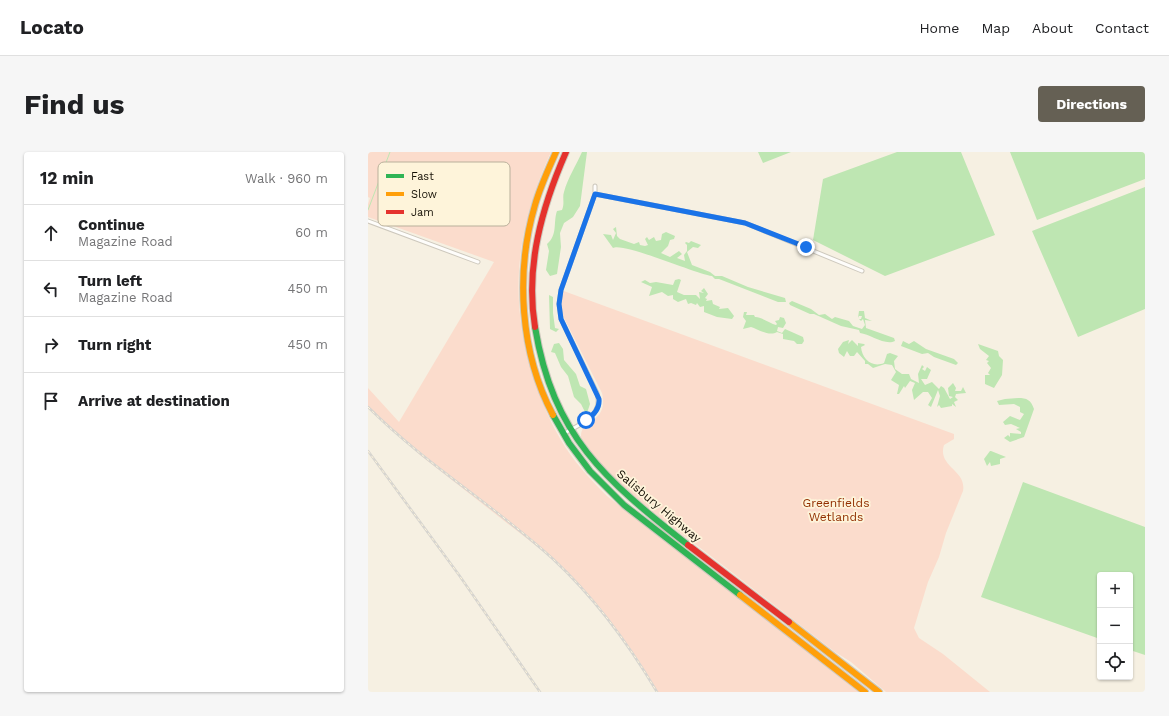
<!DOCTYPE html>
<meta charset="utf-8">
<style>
body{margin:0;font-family:"Work Sans",sans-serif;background:#f6f6f6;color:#202124}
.controls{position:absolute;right:12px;bottom:12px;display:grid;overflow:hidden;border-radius:4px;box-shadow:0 1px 3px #0004}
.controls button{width:36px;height:36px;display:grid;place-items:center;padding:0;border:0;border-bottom:1px solid #e0e0e0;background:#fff;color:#202124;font:20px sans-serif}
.stop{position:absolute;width:12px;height:12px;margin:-9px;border:3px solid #1a73e8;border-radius:50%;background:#fff}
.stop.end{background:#1a73e8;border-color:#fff;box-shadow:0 1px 4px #0008}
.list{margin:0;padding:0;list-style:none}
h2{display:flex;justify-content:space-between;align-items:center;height:52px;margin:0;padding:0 16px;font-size:17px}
h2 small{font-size:13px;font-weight:400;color:#757577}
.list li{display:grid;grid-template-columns:26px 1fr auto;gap:12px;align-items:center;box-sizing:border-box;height:56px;padding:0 16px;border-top:1px solid #e0e0e0}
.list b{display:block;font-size:15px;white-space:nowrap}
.list p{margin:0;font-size:13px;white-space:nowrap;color:#757577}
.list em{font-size:13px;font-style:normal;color:#757577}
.icon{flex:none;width:22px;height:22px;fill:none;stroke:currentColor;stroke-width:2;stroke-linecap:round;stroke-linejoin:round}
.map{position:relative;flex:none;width:777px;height:540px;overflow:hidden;border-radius:4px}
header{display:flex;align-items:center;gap:24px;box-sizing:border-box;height:56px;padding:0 20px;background:#fff;border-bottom:1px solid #e0e0e0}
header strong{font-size:19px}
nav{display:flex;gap:22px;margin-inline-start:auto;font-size:14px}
.intro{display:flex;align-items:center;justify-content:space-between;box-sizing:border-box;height:96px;padding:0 24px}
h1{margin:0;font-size:28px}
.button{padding:10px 18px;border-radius:4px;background:#656054;color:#fff;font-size:14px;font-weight:700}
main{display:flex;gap:24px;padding:0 24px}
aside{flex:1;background:#fff;border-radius:4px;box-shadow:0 1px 3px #0004}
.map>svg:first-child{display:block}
.green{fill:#fbdccc}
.water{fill:#bee6b2}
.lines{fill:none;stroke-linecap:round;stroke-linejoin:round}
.stream{stroke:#bee6b2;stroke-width:1}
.street-casing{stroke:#cdc8bd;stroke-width:5}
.fast-casing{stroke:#cdc8bd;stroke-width:8}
.slow-casing{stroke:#cdc8bd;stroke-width:8}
.jam-casing{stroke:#cdc8bd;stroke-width:8}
.street{stroke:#fefdfb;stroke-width:3}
.fast{stroke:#30b455;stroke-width:6}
.slow{stroke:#ff9f0a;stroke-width:6}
.jam{stroke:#e5322d;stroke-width:6}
.rail-casing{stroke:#d6d4cf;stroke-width:2.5}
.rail{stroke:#fef4da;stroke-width:1;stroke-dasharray:3;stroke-linecap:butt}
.route{stroke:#1a73e8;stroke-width:5}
.labels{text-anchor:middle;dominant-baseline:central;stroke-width:3.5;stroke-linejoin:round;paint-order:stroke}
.park-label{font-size:12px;fill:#912f00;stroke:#fef4da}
.street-label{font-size:12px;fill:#171207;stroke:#fef4da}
.key{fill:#fef4da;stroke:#b9b09b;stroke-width:1}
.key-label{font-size:11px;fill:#171207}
</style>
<header>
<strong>Locato</strong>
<nav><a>Home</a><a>Map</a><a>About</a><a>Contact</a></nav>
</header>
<div class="intro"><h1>Find us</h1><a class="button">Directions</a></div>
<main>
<aside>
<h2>12 min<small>Walk · 960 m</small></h2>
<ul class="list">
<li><svg class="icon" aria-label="ahead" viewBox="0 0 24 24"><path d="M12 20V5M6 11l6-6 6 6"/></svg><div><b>Continue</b><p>Magazine Road</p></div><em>60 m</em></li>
<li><svg class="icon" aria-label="left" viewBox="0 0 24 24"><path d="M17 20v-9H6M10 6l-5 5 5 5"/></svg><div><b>Turn left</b><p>Magazine Road</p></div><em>450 m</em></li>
<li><svg class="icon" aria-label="right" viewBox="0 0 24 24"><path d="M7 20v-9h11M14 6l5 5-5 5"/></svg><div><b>Turn right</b></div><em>450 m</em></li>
<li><svg class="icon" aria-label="arrive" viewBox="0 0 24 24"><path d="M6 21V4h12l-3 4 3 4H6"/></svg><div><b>Arrive at destination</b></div></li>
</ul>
</aside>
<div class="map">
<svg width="777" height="540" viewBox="0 0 777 540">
<rect width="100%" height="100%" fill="#f6f0e2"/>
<!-- green -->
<path class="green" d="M 0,0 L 183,0 C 149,74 140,143 164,221 C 172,245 180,266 193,288 C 205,309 222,327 239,344 L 491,540 L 290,540 L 269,506 L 233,457 L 185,407 L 52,303 L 0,255 L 0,236 L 31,270 L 126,110 L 0,65 L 0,52 L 2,46 L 0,45 Z
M 193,138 L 586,282 L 586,287 L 576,293 C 569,315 599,318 595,339 L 578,381 L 571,405 L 560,430 L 546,476 L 551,486 L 575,502 L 622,540 L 518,540 L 483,510 L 467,500 C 423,466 379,432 335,398 C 291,365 243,333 213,285 C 212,266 241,272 234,241 L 193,160 Z"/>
<!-- water -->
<path class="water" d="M 214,0 L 219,0 L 212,54 L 205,65 L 196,71 L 192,81 L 193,95 L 189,122 L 182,124 L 178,118 L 181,99 L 179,92 C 190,83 185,70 189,59 L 194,58 C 197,51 194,46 196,40 C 200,25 208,14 214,0 Z
M 390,0 L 423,0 L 395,11 Z
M 529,0 L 593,0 L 627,83 L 517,124 L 445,88 L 455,27 Z
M 642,0 L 777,0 L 777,27 L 669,68 Z
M 777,35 L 777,157 L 710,185 L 664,79 Z
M 248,75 L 249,84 L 252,87 L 266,92 L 271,90 L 272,93 L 277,94 L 280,93 L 277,87 L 279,85 L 281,88 L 286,85 L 288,89 L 293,88 L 294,82 L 298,80 L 307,84 L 306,87 L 302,88 L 300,94 L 293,101 L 302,105 L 311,99 L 314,102 L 309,106 L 317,109 L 316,103 L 319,99 L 319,93 L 317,91 L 318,90 L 321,91 L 323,89 L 333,93 L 330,96 L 325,95 L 319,100 L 324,113 L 342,120 L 347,124 L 354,124 L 380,135 L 417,146 L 418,150 L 410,150 L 351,127 L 347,127 L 344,124 C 328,122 255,90 245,96 L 235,82 L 243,83 L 245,88 L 248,81 L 245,77 Z
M 311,127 L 313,128 L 309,140 L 316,143 L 328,143 L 332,147 L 331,140 L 336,141 L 333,139 L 336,136 L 340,142 L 337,146 L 339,147 L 338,149 L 344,148 L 345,152 L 352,155 L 351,157 L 360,156 L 366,164 L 364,167 L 349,165 L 336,160 L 336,154 L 332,155 L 329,151 L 328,153 L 323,151 L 320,152 L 318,147 L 310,150 L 305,147 L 305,143 L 300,144 L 294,140 L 281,144 L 284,135 L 273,130 L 277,128 L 282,131 L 288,130 L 305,133 L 307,128 Z
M 181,143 L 185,145 L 185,161 L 187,176 L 191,177 L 188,180 L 182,177 Z
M 424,149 L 443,157 L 451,163 L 457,162 L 464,167 L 467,165 L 481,169 L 485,174 L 494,177 L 497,173 L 495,167 L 493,169 L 491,167 L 493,167 L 494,164 L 491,164 L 490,166 L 491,159 L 496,159 L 497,166 L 504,169 L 497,168 L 498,176 L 526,186 L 527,189 C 517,194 502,182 492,181 L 491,178 L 473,174 L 446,162 L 442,162 L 422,153 L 421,151 Z
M 376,160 L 379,160 L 378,163 L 386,163 L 387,165 C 391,164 402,171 408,173 L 409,172 L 407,169 L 411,168 L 412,165 L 416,166 L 418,171 L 415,176 L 410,175 L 409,179 L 414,181 L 417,177 L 435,185 L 436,189 L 434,192 L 429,192 L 426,189 L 415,187 L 415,182 L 409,180 C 401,185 390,177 383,175 L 375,177 L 378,169 L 375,165 Z
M 481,188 L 480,192 L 484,188 L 490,194 L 490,191 L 496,192 L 497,193 L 493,195 C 494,207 504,216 516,211 L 519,202 L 522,201 L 530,204 L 526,209 L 527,217 L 534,222 L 541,222 L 543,227 L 551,231 L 550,222 L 554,213 L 556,215 L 554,217 L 557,219 L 559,215 L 563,218 L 559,227 L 553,227 L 557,233 L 564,230 L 571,237 L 573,234 L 576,236 L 582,247 L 585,245 L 581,244 L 580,236 L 585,231 L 588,236 L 587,239 L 593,239 L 595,235 L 598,241 L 588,242 L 587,245 L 590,248 L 586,250 L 588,255 L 584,252 L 584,254 L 573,256 L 571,253 L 569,255 L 572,244 L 570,238 L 563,255 L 560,253 L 564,246 L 560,240 L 555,240 L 546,248 L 544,238 L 547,231 L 542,229 L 537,236 L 536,234 L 531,242 L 529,242 L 531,233 L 523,228 L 528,220 L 524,213 L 517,212 L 505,216 L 500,212 L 497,212 L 497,209 L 489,200 L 486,204 L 482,204 L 479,199 L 476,205 L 471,201 L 470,197 L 475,190 Z
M 535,189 L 541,192 L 546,189 L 558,197 L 586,207 L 590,211 L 588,213 L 566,205 L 560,201 L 554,202 L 533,194 Z
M 191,191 L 195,197 L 196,208 L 208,222 L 212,234 L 218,237 L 222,252 L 219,261 L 218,262 L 213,252 L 206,245 L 200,224 L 193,215 L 187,201 L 183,200 L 186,192 Z
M 610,192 L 630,199 L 631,204 L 635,208 L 634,223 L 626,236 L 617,232 L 617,223 L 622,223 L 620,221 L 623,216 L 619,211 L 621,209 L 618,208 L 621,204 L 612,197 Z
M 650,246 C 659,246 663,248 666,257 L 656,285 L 642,290 L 636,286 L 640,283 L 642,285 L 642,281 L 653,282 L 653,280 L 648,277 L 652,276 L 643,272 L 637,273 L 635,270 L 642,264 L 652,268 L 656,262 L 652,260 L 652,255 L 646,252 L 631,253 L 629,249 L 637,247 Z
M 622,299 L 623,299 L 638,305 L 632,307 L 632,312 L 623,314 L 622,310 L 619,314 L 616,307 Z
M 655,330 L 777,375 L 777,503 L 762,498 L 762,423 L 732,423 L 732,487 L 613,445 Z"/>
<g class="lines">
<!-- stream -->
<path class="stream" d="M 0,58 L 22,0"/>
<!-- street casing -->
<g class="street-casing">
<path id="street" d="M 227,42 L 377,71 L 494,119
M 0,69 L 110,110
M 195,282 C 212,272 236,264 229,241 L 193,167 L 191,152 L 193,138 L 227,42 L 227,34"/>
</g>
<!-- fast casing -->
<g class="fast-casing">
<path id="fast" d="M 167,175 C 185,284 237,328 320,393
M 185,263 L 201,291 L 222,319 L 256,353 L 372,443"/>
</g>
<!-- slow casing -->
<g class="slow-casing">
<path id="slow" d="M 185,263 C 152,201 147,121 167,53 C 172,35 180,18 188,0
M 372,443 L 497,540
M 421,470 L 511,540"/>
</g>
<!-- jam casing -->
<g class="jam-casing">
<path id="jam" d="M 167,175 C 157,114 174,55 198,0
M 320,393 L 421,470"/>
</g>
<!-- street -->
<use href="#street" class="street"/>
<!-- fast -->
<use href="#fast" class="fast"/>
<!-- slow -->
<use href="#slow" class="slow"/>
<!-- jam -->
<use href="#jam" class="jam"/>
<!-- rail casing -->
<g class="rail-casing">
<path id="rail" d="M 0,255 C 57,312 126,353 185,407 C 227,446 260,491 289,540
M 0,299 L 91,423 L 172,540"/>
</g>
<!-- rail -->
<use href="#rail" class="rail"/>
</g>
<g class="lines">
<!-- route -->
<path class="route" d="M 218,268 C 226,263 232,257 231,247 L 193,167 L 191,152 L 193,138 L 227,42 L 377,71 L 438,95"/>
</g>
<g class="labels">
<!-- park labels -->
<g class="park-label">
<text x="468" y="351">Greenfields<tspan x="468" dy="14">Wetlands</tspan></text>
</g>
<!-- street labels -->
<g class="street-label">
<text transform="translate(291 354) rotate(40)">Salisbury Highway</text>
</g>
</g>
<!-- legend -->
<rect x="10" y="10" width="132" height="64" rx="6" class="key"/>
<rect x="18" y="22" width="18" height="4" fill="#30b455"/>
<rect x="18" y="40" width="18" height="4" fill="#ff9f0a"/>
<rect x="18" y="58" width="18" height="4" fill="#e5322d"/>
<g class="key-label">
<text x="43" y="28">Fast</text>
<text x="43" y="46">Slow</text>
<text x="43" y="64">Jam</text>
</g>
</svg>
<div class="controls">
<button>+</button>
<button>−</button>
<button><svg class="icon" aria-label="locate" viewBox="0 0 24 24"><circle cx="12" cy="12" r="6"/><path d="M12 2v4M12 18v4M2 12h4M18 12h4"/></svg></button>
</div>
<div class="stop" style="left:218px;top:268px"></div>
<div class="stop end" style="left:438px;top:95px"></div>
</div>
</main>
